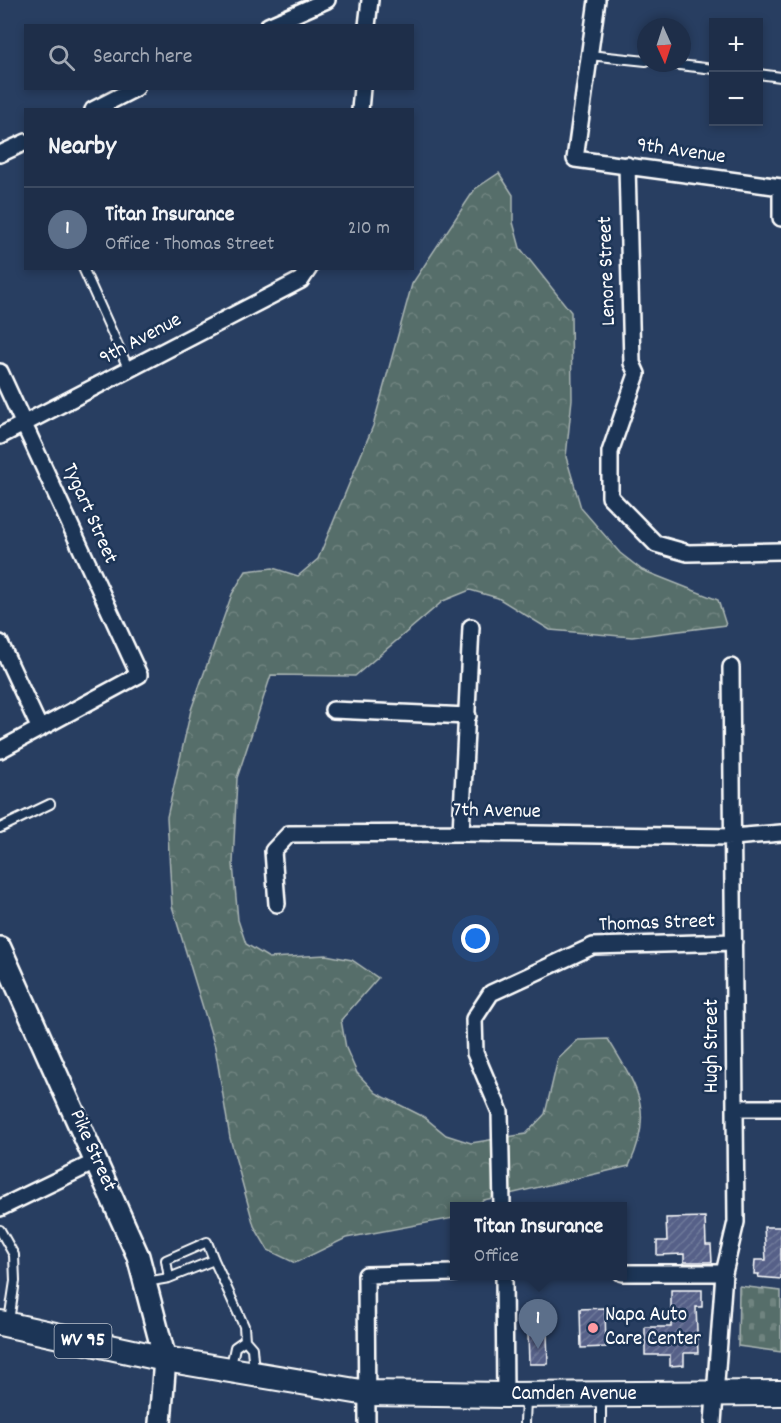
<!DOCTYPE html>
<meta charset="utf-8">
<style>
body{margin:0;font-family:Dekko,sans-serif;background:#2b3a53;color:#f1f3f6}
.controls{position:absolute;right:18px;top:18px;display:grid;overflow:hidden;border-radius:0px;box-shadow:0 3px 9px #0003}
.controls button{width:54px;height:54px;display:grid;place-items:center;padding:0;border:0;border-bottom:2px solid #3c4a61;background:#1e2e49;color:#f1f3f6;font:30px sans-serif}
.compass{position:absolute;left:637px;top:18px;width:54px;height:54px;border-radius:50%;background:#1e2e49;box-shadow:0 3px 9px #0003;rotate:177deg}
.you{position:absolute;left:476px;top:939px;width:21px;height:21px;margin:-15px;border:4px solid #fff;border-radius:50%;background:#1a73e8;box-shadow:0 0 0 9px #1a73e833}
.badge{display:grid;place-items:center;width:39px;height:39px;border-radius:50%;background:#ff9aa2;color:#fff;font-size:20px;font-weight:700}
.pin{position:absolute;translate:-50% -50px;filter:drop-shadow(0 2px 3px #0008)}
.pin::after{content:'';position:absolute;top:32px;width:21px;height:18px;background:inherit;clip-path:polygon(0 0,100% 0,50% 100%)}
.popup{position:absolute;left:450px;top:1202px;width:177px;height:78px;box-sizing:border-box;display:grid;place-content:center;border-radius:0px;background:#1e2e49;filter:drop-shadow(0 2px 4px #0005);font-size:20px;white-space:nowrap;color:#a1a8b4}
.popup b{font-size:22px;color:#f1f3f6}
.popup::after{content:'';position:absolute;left:50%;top:100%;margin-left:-12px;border:12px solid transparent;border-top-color:#1e2e49}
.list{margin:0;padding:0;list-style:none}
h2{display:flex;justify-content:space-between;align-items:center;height:78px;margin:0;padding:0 24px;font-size:26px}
h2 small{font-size:20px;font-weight:400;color:#a1a8b4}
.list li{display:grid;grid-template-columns:39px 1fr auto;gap:18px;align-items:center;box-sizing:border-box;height:84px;padding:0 24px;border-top:2px solid #3c4a61}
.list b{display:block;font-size:22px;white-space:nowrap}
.list p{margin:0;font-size:20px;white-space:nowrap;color:#a1a8b4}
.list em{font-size:20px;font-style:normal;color:#a1a8b4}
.icon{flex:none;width:33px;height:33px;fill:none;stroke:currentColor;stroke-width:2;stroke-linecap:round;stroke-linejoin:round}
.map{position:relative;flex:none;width:781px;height:1423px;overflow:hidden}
.search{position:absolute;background:#1e2e49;box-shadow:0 3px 9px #0003;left:24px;top:24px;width:390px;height:66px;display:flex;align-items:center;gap:15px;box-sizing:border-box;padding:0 21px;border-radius:0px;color:#a1a8b4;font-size:22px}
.panel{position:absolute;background:#1e2e49;box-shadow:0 3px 9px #0003;left:24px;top:108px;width:390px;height:162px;border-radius:0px}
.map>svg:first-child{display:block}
.forest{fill:url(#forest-crowns);stroke:#abb6b4;stroke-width:1.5}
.cemetery{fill:url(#cemetery-stones);stroke:#abb6b4;stroke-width:1.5}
.building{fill:url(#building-hatch);stroke:#fff;stroke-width:1.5}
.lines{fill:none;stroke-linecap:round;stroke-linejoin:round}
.service-casing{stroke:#fff;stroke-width:12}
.minor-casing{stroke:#fff;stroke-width:20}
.secondary-casing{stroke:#fff;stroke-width:26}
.primary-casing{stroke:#fff;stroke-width:28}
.service{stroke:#1d3557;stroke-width:8}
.minor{stroke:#1d3557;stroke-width:15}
.secondary{stroke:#1d3557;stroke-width:21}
.primary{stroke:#1d3557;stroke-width:24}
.poi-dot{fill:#ff9aa2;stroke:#1d3557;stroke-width:2}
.labels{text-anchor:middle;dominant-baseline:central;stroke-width:5;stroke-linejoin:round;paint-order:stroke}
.shield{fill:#1d3557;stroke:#bbc2cd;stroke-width:1.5}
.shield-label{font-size:20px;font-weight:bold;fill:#fff}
.street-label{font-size:21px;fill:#fff;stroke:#1d3557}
.poi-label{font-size:21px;fill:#fff;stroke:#1d3557;text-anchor:start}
</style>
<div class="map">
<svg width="781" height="1423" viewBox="0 0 781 1423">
<defs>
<pattern id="forest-crowns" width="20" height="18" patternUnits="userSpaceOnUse" patternTransform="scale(1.5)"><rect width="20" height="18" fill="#576e6a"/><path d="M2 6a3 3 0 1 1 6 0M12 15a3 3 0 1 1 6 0" fill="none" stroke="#708480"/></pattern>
<pattern id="cemetery-stones" width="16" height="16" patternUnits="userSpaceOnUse" patternTransform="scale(1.5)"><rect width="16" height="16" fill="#576e6a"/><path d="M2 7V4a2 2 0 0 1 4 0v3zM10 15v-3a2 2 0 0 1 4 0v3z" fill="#708480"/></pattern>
<pattern id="building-hatch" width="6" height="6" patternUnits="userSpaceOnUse" patternTransform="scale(1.5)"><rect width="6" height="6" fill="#566188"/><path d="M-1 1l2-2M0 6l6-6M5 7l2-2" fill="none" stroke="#6f799a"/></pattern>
</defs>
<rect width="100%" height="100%" fill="#283e61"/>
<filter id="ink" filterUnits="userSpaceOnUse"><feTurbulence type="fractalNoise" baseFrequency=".0167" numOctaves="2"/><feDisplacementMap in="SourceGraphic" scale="12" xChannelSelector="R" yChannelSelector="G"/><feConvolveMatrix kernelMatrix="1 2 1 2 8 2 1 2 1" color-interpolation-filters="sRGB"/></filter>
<g filter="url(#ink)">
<!-- forest -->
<path class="forest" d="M 499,173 L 513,195 L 513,222 L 520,248 L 571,312 L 572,399 L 566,457 L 581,508 L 620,553 L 642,570 L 718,600 L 726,625 L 632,637 L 550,630 L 498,598 L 470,590 L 443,601 L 355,676 L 271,675 L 237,778 L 233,864 L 238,920 L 246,944 L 269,958 L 326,955 L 352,960 L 378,978 L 341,1020 L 346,1048 L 357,1073 L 376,1093 L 424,1117 L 446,1135 L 471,1143 L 526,1134 L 545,1114 L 558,1059 L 578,1040 L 608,1039 C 637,1087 655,1110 629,1166 L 484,1200 L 475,1206 L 454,1206 L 454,1218 L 346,1238 L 295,1263 L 268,1250 L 254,1226 L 230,1138 L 215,1047 L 172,906 L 167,817 L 191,710 L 232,594 L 246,571 L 273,568 L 298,576 L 318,559 L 373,426 L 412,284 L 475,189 Z"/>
<!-- cemetery -->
<path class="cemetery" d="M 739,1286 L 781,1291 L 781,1352 L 738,1346 Z"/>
<!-- building -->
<path class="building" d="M 705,1217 L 706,1245 L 711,1245 L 712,1262 L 684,1262 L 684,1254 L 657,1255 L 657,1241 L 667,1241 L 666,1218 Z
M 764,1227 L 781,1227 L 781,1279 L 758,1277 L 759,1274 L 754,1274 L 755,1260 L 766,1260 Z
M 671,1290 L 702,1290 L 702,1307 L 696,1307 L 698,1353 L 684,1353 L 684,1365 L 670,1366 L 670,1355 L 645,1355 L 645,1327 L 671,1327 Z
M 605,1308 L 606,1347 L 581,1348 L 580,1309 Z
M 547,1333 L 548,1364 L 529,1364 L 528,1334 Z"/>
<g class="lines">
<!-- service casing -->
<g class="service-casing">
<path id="service" d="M 589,55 L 646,61
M 662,63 L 714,69
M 758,74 L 781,77
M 83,268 L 129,370
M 0,828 L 50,804
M 0,1230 L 14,1255 L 15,1281 L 9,1321
M 214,1260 L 244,1326 L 245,1340 L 252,1348 L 254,1372
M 146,1282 L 169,1278 L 214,1260 L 207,1242 L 166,1260 L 169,1278
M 231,1366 L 235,1347 L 245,1340
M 525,1423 L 526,1398
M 601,1423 L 601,1398"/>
</g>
<!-- minor casing -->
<g class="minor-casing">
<path id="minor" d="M 597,0 L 575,159 L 781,187
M 268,26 L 327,0
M 367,26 L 370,0
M 93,110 L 136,88
M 360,110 L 362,88
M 0,154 L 26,142
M 627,165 L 632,363 L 637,374 L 610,452 L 610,497 L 656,544 L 688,553 L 781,551
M 781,187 L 781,218
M 0,372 L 139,675 L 0,750
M 0,436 L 301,280 L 309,268
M 0,643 L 40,729
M 333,710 L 468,716
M 461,833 L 471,627
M 277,904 L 273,851 L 289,834 L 461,833 L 733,837 L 781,833
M 735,1108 L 781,1108
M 502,1206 L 500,1112 L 475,1053 L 474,1019 L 491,993 L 593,946 L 734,942
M 0,1208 L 97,1161
M 622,1273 L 724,1273
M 504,1276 L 505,1395
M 367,1423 L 366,1275 L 454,1273
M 713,1423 L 724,1273 L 736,1222 L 731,667"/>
</g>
<!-- secondary casing -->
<g class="secondary-casing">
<path id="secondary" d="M 0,948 L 138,1256 L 165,1359 L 160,1423"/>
</g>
<!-- primary casing -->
<g class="primary-casing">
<path id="primary" d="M 0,1323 L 165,1359 L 367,1393 L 505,1395 L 781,1393"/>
</g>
<!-- service -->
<use href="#service" class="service"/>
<!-- minor -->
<use href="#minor" class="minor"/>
<!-- secondary -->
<use href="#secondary" class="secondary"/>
<!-- primary -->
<use href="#primary" class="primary"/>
</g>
</g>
<!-- markers -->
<circle class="poi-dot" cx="593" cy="1328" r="6"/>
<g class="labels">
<!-- shield labels -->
<rect class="shield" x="54.5" y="1324" width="57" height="34" rx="4.5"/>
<g class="shield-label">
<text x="83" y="1341">WV 95</text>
</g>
<!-- street labels -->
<g class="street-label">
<text transform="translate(681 152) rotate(8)">9th Avenue</text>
<text transform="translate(608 271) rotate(-92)">Lenore Street</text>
<text transform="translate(141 340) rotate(-28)">9th Avenue</text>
<text transform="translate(89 514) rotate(66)">Tygart Street</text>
<text transform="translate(497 812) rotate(1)">7th Avenue</text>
<text transform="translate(657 924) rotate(-2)">Thomas Street</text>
<text transform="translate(713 1046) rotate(-90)">Hugh Street</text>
<text transform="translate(92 1151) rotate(66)">Pike Street</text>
<text x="574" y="1395">Camden Avenue</text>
</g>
<!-- poi labels -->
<g class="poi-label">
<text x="605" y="1316">Napa Auto<tspan x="605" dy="24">Care Center</tspan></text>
</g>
</g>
</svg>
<div class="controls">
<button>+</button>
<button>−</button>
</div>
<svg class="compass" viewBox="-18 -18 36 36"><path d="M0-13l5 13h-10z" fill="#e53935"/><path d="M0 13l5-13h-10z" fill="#a1a8b4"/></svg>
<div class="you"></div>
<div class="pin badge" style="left:538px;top:1349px;background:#5c6f8a">1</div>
<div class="popup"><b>Titan Insurance</b>Office</div>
<div class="search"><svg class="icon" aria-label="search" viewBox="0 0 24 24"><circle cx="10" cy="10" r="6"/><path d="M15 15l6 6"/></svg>Search here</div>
<section class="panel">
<h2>Nearby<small></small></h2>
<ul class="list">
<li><span class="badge" style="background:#5c6f8a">1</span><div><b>Titan Insurance</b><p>Office · Thomas Street</p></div><em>210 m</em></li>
</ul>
</section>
</div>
